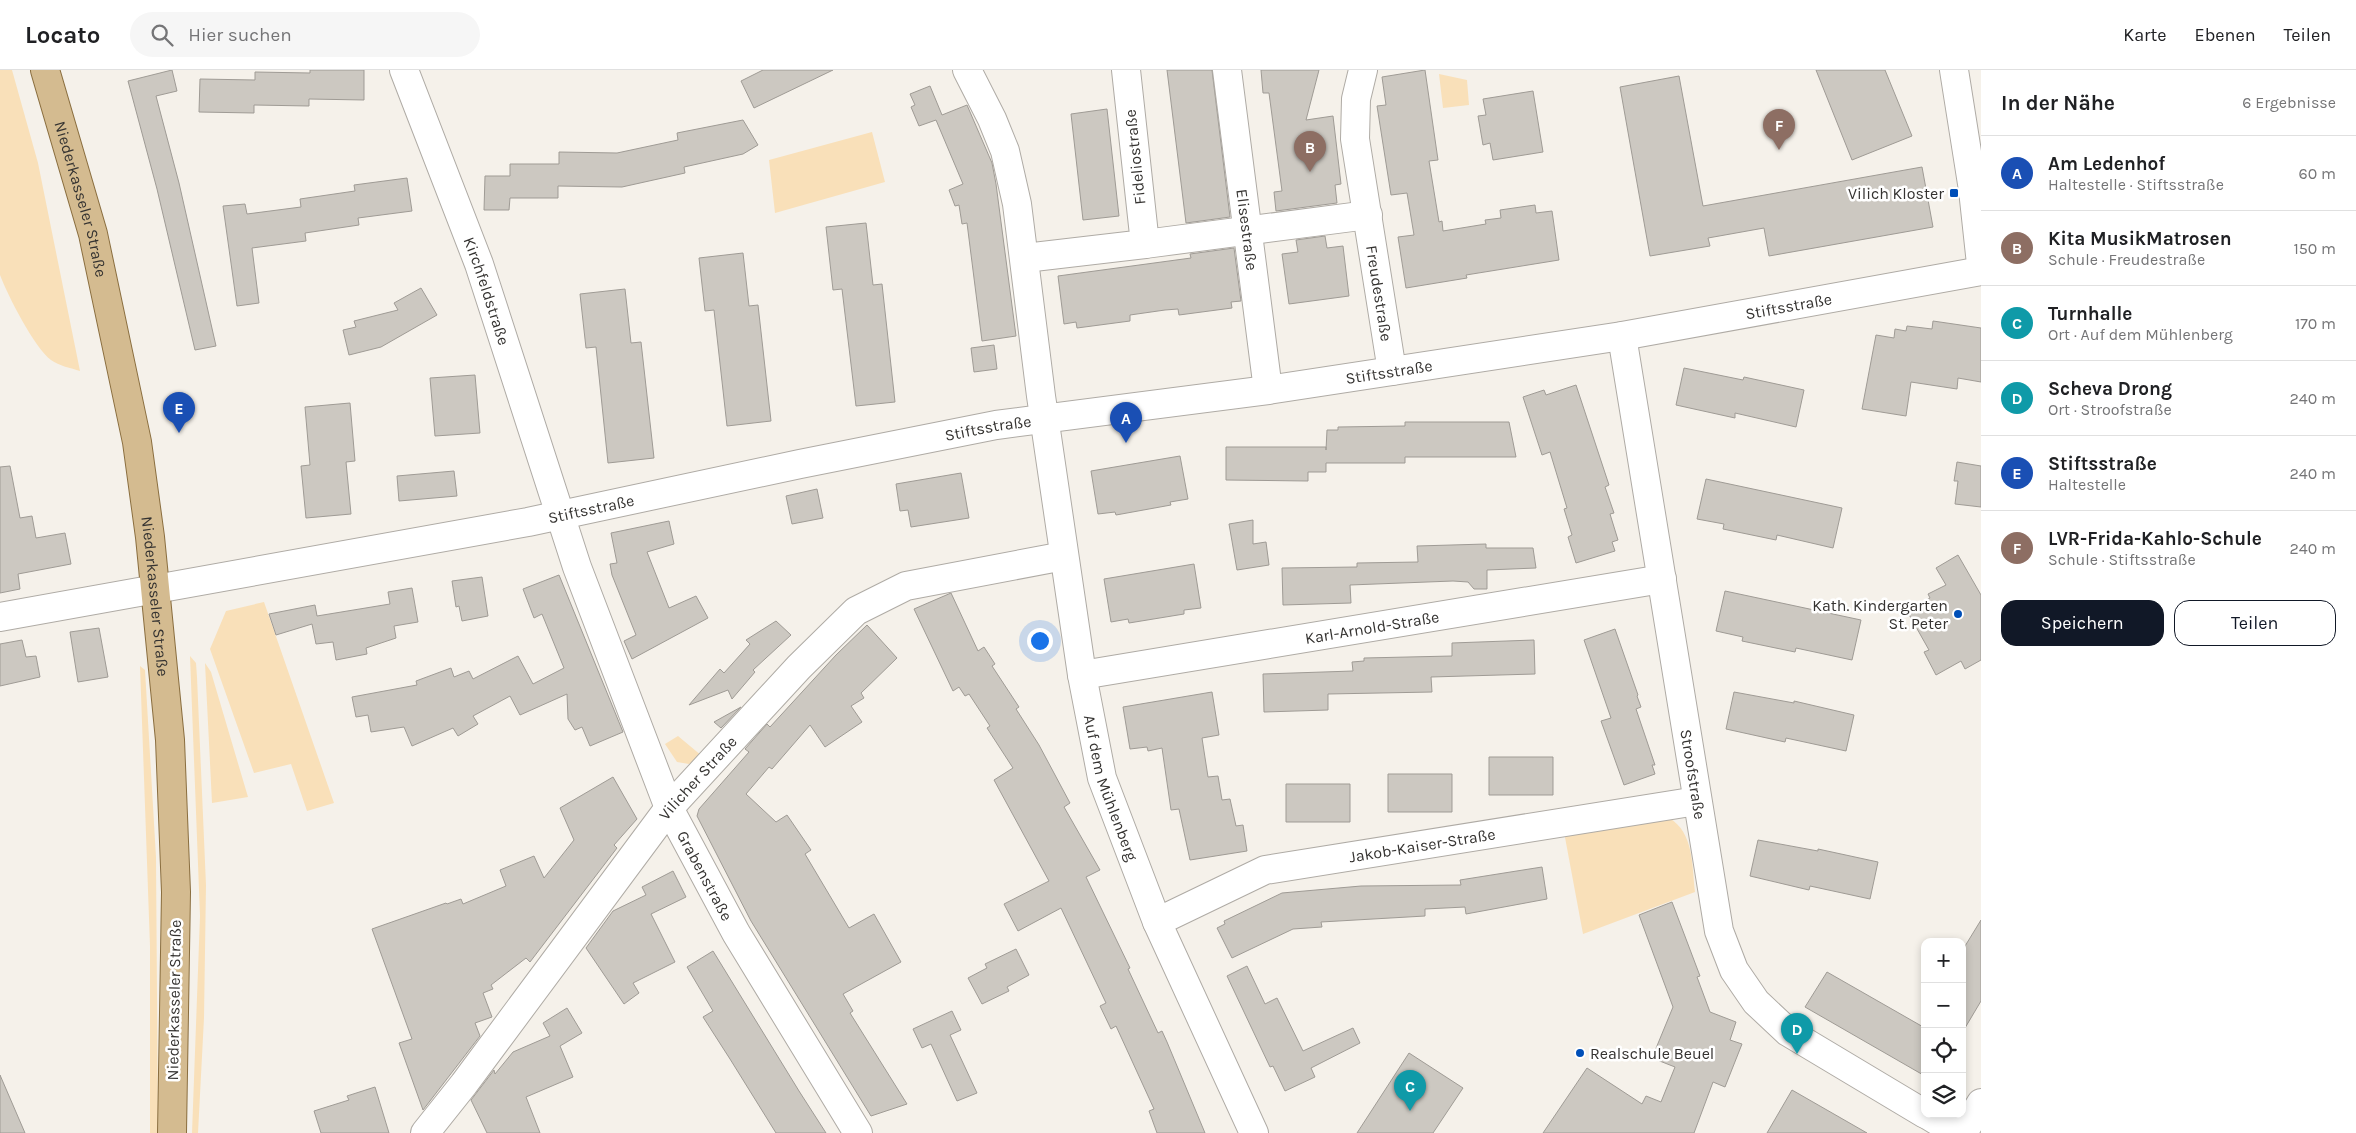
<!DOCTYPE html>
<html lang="de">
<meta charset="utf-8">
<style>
body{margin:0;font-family:Karla,sans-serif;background:#f6f6f6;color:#202124}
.controls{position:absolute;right:15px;bottom:15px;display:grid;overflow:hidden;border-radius:10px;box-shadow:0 2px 8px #0003}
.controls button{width:45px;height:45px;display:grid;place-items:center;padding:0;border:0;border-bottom:1px solid #e0e0e0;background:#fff;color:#202124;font:25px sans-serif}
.you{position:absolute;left:1039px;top:570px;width:18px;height:18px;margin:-12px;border:4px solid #fff;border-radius:50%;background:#1a73e8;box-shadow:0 0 0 8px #1a73e833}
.badge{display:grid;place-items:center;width:32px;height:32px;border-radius:50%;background:#111827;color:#fff;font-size:16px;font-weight:700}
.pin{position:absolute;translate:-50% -41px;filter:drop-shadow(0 1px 2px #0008)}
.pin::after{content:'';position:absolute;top:26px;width:18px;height:15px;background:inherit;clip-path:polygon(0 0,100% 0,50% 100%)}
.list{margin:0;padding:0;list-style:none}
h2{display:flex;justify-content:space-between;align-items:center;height:65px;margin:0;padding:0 20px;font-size:21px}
h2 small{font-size:16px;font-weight:400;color:#757577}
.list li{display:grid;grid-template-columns:32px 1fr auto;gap:15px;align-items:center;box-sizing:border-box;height:75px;padding:0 20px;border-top:1px solid #e0e0e0}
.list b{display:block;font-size:19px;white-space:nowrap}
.list p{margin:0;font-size:16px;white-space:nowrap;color:#757577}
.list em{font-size:16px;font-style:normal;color:#757577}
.actions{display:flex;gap:10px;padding:15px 20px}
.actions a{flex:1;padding:11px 0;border:1px solid #111827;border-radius:15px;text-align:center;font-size:18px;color:#111827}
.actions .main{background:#111827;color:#fff}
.icon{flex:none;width:28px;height:28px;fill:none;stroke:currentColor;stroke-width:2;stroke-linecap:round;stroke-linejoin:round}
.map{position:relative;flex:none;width:1981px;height:1063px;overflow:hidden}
header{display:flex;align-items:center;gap:30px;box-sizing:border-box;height:70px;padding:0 25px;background:#fff;border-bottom:1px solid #e0e0e0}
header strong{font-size:24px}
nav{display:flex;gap:28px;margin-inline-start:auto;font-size:18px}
.search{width:350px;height:45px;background:#f6f6f6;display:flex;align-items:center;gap:12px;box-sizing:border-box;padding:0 18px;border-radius:28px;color:#757577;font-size:19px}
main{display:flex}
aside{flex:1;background:#fff}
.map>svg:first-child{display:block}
.green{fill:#f9e0b9}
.building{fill:#ccc8c1;stroke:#9f9b95}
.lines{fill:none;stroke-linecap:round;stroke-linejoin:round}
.minor-casing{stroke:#afaba5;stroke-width:30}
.major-casing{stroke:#8a6e3f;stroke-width:30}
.minor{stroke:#fff;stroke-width:28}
.major{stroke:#d4bb90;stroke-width:28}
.poi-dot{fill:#004fb8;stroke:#fff;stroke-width:2}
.labels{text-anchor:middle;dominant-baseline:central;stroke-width:5;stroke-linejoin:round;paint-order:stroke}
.street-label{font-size:16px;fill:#353331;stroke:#fff}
.poi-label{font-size:16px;fill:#353331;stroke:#fff;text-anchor:end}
</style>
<header>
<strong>Locato</strong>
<div class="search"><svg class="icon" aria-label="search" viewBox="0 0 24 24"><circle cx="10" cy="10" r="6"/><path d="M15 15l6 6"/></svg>Hier suchen</div>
<nav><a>Karte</a><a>Ebenen</a><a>Teilen</a></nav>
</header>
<main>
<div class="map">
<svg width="1981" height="1063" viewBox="0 0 1981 1063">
<rect width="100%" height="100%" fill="#f5f1ea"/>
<!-- green -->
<path class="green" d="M 0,0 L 12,0 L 38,93 L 80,301 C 71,298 59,296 51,290 C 34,277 8,226 0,205 Z
M 1439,4 L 1467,10 L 1469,35 L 1443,38 Z
M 872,62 L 885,112 L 775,143 L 769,90 Z
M 264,532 L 334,733 L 307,741 L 291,694 L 254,703 L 210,579 L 226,541 Z
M 190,586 L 196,593 L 197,607 L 206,815 L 204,948 L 198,1063 L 192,1063 L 200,846 Z
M 205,593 L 211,602 L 248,727 L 212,733 Z
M 140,596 L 145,600 L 156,787 L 158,1063 L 150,1063 L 150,876 Z
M 678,666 L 702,686 L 689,694 L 677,692 L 665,674 Z
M 1669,748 C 1694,762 1692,796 1695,822 L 1583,864 L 1564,762 Z"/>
<!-- building -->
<path class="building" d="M 172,0 L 177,21 L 156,26 L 179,113 L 216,276 L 195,280 L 157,119 L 128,11 Z
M 310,0 L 364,0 L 364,30 L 309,29 L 309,36 L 254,35 L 254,43 L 199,42 L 200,9 L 255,10 L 255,2 L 310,3 Z
M 763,0 L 833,0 L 754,38 L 741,11 Z
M 1167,0 L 1212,0 L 1230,147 L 1186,153 Z
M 1261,0 L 1319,0 L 1306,50 L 1333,46 L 1341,114 L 1335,115 L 1337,133 L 1276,141 L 1274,122 L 1282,121 L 1269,23 L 1263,23 Z
M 1425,0 L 1438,90 L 1429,91 L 1439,152 L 1442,151 L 1443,161 L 1486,154 L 1485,150 L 1501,148 L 1500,140 L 1535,135 L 1536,143 L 1552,141 L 1559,190 L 1466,205 L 1467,208 L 1406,218 L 1398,167 L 1414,165 L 1407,123 L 1391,125 L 1377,36 L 1386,35 L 1382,7 Z
M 1816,0 L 1885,0 L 1912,66 L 1852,90 Z
M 1679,6 L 1703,136 L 1922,97 L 1933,157 L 1769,186 L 1764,158 L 1708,168 L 1710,176 L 1650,186 L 1620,17 Z
M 930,16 L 942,45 L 967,35 L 992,93 L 996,114 L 1016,266 L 982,271 L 967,153 L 962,154 L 959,135 L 955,136 L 949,120 L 963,114 L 936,50 L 919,56 L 911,37 L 915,35 L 910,24 Z
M 1533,21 L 1543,82 L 1493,90 L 1490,73 L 1483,75 L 1478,46 L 1486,45 L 1483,29 Z
M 1107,39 L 1119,146 L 1083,150 L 1071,44 Z
M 743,50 L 758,75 L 743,84 L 684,97 L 685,103 L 622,117 L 558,116 L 558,128 L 510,128 L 509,140 L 484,140 L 485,106 L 510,106 L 510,94 L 559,94 L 559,82 L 617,83 L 678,70 L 677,63 Z
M 407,108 L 412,141 L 358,148 L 359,155 L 305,163 L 306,171 L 252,178 L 259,233 L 237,236 L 223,136 L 245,134 L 247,144 L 301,137 L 300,129 L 355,121 L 354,115 Z
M 866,153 L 873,215 L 882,214 L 895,332 L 856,336 L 842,219 L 833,220 L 826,157 Z
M 1325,166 L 1327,178 L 1343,176 L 1349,226 L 1289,234 L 1282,184 L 1298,182 L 1296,170 Z
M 1234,178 L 1241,231 L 1231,232 L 1232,238 L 1179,245 L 1178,239 L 1165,240 L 1130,245 L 1130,251 L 1077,258 L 1076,252 L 1064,254 L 1058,206 L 1191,188 L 1190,184 Z
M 743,183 L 749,236 L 758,235 L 771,351 L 727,356 L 714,240 L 705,241 L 699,188 Z
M 421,218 L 437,245 L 381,277 L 349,285 L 343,260 L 356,257 L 354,251 L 398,240 L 394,233 Z
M 625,219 L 631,273 L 641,272 L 654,388 L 608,393 L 596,277 L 586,278 L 580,224 Z
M 1933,251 L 1981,258 L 1981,312 L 1958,308 L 1957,319 L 1911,312 L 1906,346 L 1862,339 L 1876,265 L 1894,268 L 1895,259 L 1906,261 L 1907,256 L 1932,259 Z
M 994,275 L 997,299 L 974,302 L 971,278 Z
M 1684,298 L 1743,310 L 1744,307 L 1804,320 L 1796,357 L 1735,343 L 1735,348 L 1676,335 Z
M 475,305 L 480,363 L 435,366 L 430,308 Z
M 1576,315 L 1609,415 L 1605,417 L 1614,443 L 1610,444 L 1618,470 L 1612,472 L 1615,481 L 1576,493 L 1568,467 L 1572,465 L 1564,439 L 1567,438 L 1550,382 L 1542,385 L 1523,327 L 1544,320 L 1546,325 Z
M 350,333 L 355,391 L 346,392 L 351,444 L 306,448 L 301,396 L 310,395 L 305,337 Z
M 1405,352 L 1509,352 L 1516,387 L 1405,387 L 1405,393 L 1326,393 L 1326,402 L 1308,402 L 1308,411 L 1226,410 L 1226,377 L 1326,377 L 1326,380 L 1327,360 L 1338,360 L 1338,357 L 1405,356 Z
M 1180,386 L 1188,429 L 1170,432 L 1171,435 L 1116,445 L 1115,442 L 1098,444 L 1091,401 Z
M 1957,392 L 1981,396 L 1981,437 L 1955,434 L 1958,411 L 1954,411 Z
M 10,396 L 20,448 L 32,446 L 36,468 L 65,463 L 71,494 L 18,504 L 20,519 L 0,523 L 0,397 Z
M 454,401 L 457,426 L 399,431 L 397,406 Z
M 961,403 L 969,448 L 911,457 L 908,440 L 900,441 L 896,414 Z
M 1706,409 L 1842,438 L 1833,478 L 1777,465 L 1776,470 L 1723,459 L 1724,454 L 1697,449 Z
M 817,419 L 823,448 L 792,454 L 786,426 Z
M 1253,450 L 1253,474 L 1266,472 L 1269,495 L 1237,500 L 1229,454 Z
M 669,451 L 674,474 L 647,482 L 669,538 L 696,526 L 708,548 L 632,589 L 624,571 L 636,565 L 612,505 L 610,494 L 617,493 L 611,463 Z
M 1486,474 L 1486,478 L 1533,478 L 1536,498 L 1487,500 L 1487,519 L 1474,519 L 1468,512 L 1453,511 L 1350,515 L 1351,533 L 1283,535 L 1282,498 L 1357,497 L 1357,493 L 1418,492 L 1417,476 Z
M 1958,485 L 1981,525 L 1981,590 L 1965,599 L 1961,591 L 1936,605 L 1924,582 L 1929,580 L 1907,541 L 1930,528 L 1928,524 L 1946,515 L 1936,498 Z
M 1194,494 L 1201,538 L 1184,540 L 1184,544 L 1129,553 L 1128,549 L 1111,552 L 1104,509 Z
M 559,505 L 623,662 L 590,676 L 582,657 L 575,660 L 568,649 L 567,624 L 520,645 L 510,626 L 473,646 L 478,654 L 458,666 L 453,658 L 412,676 L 404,657 L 371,662 L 368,645 L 356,647 L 352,627 L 417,615 L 416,611 L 451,598 L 454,607 L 469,601 L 473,609 L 518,586 L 533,614 L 564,598 L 542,544 L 534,548 L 523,519 Z
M 482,507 L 488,546 L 462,551 L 459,536 L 456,537 L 452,511 Z
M 412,518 L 418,552 L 394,556 L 396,568 L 366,578 L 367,584 L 336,590 L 333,572 L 316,574 L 312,554 L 276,565 L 269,544 L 315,535 L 317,546 L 390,534 L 388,522 Z
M 1725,521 L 1861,550 L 1852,590 L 1796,578 L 1795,582 L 1742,571 L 1743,567 L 1716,561 Z
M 951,523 L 978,581 L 984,577 L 995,594 L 992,596 L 1019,637 L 1016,639 L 1039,675 L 1070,733 L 1064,737 L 1100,800 L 1086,807 L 1130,898 L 1128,899 L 1158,963 L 1162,961 L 1167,972 L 1205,1063 L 1157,1063 L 1149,1041 L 1154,1039 L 1116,956 L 1111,959 L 1100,936 L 1106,933 L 1061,838 L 1018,861 L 1004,834 L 1049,811 L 994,710 L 1013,698 L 987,658 L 990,656 L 969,624 L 965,626 L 959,617 L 953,621 L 914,539 Z
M 776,551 L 791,565 L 753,600 L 755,602 L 732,629 L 728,620 L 689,635 L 720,599 L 724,603 L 750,574 L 746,570 Z
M 867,555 L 897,588 L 861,623 L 864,628 L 851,636 L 862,652 L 825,677 L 810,655 L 772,699 L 769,697 L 746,724 L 776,752 L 787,745 L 811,780 L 805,784 L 849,858 L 874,844 L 901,892 L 843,924 L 853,941 L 850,943 L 907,1034 L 871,1046 L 751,851 L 697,746 L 699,739 L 749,682 L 745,679 L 767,654 L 770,657 L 836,585 Z
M 99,558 L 108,607 L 78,612 L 70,562 Z
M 1615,559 L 1638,625 L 1637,626 L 1641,637 L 1636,639 L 1655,695 L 1652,695 L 1655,704 L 1624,715 L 1601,651 L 1611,648 L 1584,570 Z
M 22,570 L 26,587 L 36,586 L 40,607 L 0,616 L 0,574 Z
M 1534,570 L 1535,604 L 1431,607 L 1432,622 L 1328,624 L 1328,640 L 1264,642 L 1263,604 L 1353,601 L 1352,592 L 1364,591 L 1364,588 L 1452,586 L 1452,573 Z
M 1212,622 L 1219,665 L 1202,668 L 1208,707 L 1218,706 L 1222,730 L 1230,729 L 1236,756 L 1243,755 L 1247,781 L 1190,790 L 1179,739 L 1171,740 L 1162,678 L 1148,681 L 1147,677 L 1130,679 L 1123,637 Z
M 1734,622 L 1794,633 L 1794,631 L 1854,645 L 1846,681 L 1786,668 L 1785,672 L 1726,659 Z
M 741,637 L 721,658 L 714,652 Z
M 1489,687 L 1553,687 L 1553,725 L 1489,725 Z
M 1388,704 L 1452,704 L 1452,742 L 1388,742 Z
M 613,707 L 637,749 L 614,775 L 617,778 L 530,892 L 526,888 L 491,915 L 493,919 L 483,923 L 492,947 L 475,953 L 480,966 L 423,1040 L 399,973 L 412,969 L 372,859 L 446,833 L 447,834 L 461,829 L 463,834 L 506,816 L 500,800 L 534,786 L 544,808 L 574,770 L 560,738 Z
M 1286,714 L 1350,714 L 1350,752 L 1286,752 Z
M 1758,770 L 1818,781 L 1818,779 L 1878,792 L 1870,829 L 1810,816 L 1809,820 L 1750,806 Z
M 1542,797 L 1547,829 L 1466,844 L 1465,837 L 1425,839 L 1425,846 L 1321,852 L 1322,857 L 1293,859 L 1232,888 L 1217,858 L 1225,854 L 1224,851 L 1282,823 L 1361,816 L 1461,815 L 1460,810 Z
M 673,801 L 686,827 L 651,844 L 675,892 L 633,913 L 639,923 L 624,934 L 586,878 L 613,841 L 646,825 L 642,817 Z
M 1672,832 L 1700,906 L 1697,907 L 1710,942 L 1736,952 L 1730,970 L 1742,974 L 1725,1017 L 1713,1012 L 1694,1063 L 1543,1063 L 1587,998 L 1642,1034 L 1646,1026 L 1661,1032 L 1675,997 L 1652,988 L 1673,937 L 1639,845 Z
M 1981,850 L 1981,931 L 1962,963 L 1962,881 Z
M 1016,879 L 1029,905 L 1007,917 L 1009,921 L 982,934 L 968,908 L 987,898 L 985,894 Z
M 713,881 L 799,1021 L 826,1063 L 776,1063 L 730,989 L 703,947 L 713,941 L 687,897 Z
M 1247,896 L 1265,934 L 1277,928 L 1303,981 L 1353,958 L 1360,973 L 1311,998 L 1315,1007 L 1285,1021 L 1273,996 L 1270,997 L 1227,906 Z
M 1827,902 L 1925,958 L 1925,1006 L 1805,937 Z
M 567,938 L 582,963 L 560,976 L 573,1007 L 526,1027 L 540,1063 L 487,1063 L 471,1030 L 494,1000 L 495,1004 L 513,982 L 550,966 L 543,953 Z
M 952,941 L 961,960 L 950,965 L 977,1023 L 957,1031 L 931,974 L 922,978 L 913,959 Z
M 1409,983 L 1463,1018 L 1433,1063 L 1357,1063 Z
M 0,1005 L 25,1063 L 0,1063 Z
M 375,1017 L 389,1063 L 321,1063 L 314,1041 L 349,1030 L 347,1026 Z
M 1792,1020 L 1867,1063 L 1767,1063 Z"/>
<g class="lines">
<!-- minor casing -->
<g class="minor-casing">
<g id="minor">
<path id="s1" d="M 404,0 L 479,194 L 577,497 L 669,738 L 736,863 L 858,1063"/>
<path id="s2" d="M 967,0 L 992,49 L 1005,81 L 1017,134 L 1041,326 L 1082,605 L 1102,708 L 1157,852 L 1254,1063"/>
<path id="s3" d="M 1227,0 L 1268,320"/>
<path id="s4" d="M 1363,0 L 1356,29 L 1355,69 L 1392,301"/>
<path d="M 1954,0 L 1973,120 L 1981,194"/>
<path d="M 1145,174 L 1368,145"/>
<path d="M 1025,188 L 1145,174 L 1126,0"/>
<path id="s5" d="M 1622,266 L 1719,861 L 1734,900 L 1756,932 L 1788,962 L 1925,1044"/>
<path id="s6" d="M 0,547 L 528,452 L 800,394 L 996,355 L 1268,320 L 1622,266 L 1981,201"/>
<path id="s7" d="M 1082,605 L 1662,509"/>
<path id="s8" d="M 1157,852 L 1265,800 L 1697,731"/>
<path d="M 1926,1044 L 1957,1063"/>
<path id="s9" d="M 425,1063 L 464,1014 L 669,738 L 799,597 L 856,541 L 906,516 L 1064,486"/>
<path d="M 1963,1063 L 1981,1033"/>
</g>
</g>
<!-- major casing -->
<g class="major-casing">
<g id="major">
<path id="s10" d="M 45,0 L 93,164 L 137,372 L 150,467 L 170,670 L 176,822 L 172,1063"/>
</g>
</g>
<!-- minor -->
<use href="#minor" class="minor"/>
<!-- major -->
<use href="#major" class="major"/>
</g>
<!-- markers -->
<g class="poi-dot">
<rect x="1949" y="118" width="10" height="10" rx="2.5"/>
<circle cx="1958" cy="544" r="5"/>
<circle cx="1580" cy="983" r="5"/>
</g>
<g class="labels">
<!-- street labels -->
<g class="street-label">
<text transform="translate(1135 87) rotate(-96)">Fideliostraße</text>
<text stroke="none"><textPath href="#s10" startOffset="134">Niederkasseler Straße</textPath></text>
<text stroke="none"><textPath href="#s3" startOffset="161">Elisestraße</textPath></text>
<text stroke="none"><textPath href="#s1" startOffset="236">Kirchfeldstraße</textPath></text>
<text stroke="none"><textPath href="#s4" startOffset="226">Freudestraße</textPath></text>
<text stroke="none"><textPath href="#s6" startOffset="1816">Stiftsstraße</textPath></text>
<text stroke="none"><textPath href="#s6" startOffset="1411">Stiftsstraße</textPath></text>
<text stroke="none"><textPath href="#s6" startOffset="1006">Stiftsstraße</textPath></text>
<text stroke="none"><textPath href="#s6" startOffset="601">Stiftsstraße</textPath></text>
<text stroke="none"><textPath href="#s10" startOffset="539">Niederkasseler Straße</textPath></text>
<text stroke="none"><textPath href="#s7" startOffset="294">Karl-Arnold-Straße</textPath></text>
<text stroke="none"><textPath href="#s5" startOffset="444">Stroofstraße</textPath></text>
<text stroke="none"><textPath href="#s9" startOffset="448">Vilicher Straße</textPath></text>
<text stroke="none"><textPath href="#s2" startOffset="736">Auf dem Mühlenberg</textPath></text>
<text stroke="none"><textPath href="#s8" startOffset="279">Jakob-Kaiser-Straße</textPath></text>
<text stroke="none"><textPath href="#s1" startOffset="861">Grabenstraße</textPath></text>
<text transform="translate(174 930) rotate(-89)">Niederkasseler Straße</text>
</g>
<!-- poi labels -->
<g class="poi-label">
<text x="1944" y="123">Vilich Kloster</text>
<text x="1948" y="535">Kath. Kindergarten<tspan x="1948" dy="18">St. Peter</tspan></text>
<text x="1590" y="983" text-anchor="start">Realschule Beuel</text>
</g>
</g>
</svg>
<div class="controls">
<button>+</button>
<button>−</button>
<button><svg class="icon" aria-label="locate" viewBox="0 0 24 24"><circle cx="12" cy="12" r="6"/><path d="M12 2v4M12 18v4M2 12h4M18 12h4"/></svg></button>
<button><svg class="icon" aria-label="layers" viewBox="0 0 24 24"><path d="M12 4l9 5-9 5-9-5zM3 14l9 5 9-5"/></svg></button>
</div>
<div class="you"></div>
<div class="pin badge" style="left:1126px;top:373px;background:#1a4fb4">A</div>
<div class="pin badge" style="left:1310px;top:102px;background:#8d6e63">B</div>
<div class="pin badge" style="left:1410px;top:1041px;background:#0f9aa8">C</div>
<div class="pin badge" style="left:1797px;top:984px;background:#0f9aa8">D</div>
<div class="pin badge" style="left:179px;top:363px;background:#1a4fb4">E</div>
<div class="pin badge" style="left:1779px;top:80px;background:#8d6e63">F</div>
</div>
<aside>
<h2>In der Nähe<small>6 Ergebnisse</small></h2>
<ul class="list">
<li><span class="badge" style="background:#1a4fb4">A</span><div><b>Am Ledenhof</b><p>Haltestelle · Stiftsstraße</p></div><em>60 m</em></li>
<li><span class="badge" style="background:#8d6e63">B</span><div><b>Kita MusikMatrosen</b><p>Schule · Freudestraße</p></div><em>150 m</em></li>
<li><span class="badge" style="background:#0f9aa8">C</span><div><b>Turnhalle</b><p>Ort · Auf dem Mühlenberg</p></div><em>170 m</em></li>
<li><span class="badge" style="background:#0f9aa8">D</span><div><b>Scheva Drong</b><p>Ort · Stroofstraße</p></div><em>240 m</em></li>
<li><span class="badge" style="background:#1a4fb4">E</span><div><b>Stiftsstraße</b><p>Haltestelle</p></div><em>240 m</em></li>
<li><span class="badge" style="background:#8d6e63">F</span><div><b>LVR-Frida-Kahlo-Schule</b><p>Schule · Stiftsstraße</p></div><em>240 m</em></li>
</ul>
<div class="actions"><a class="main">Speichern</a><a>Teilen</a></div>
</aside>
</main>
